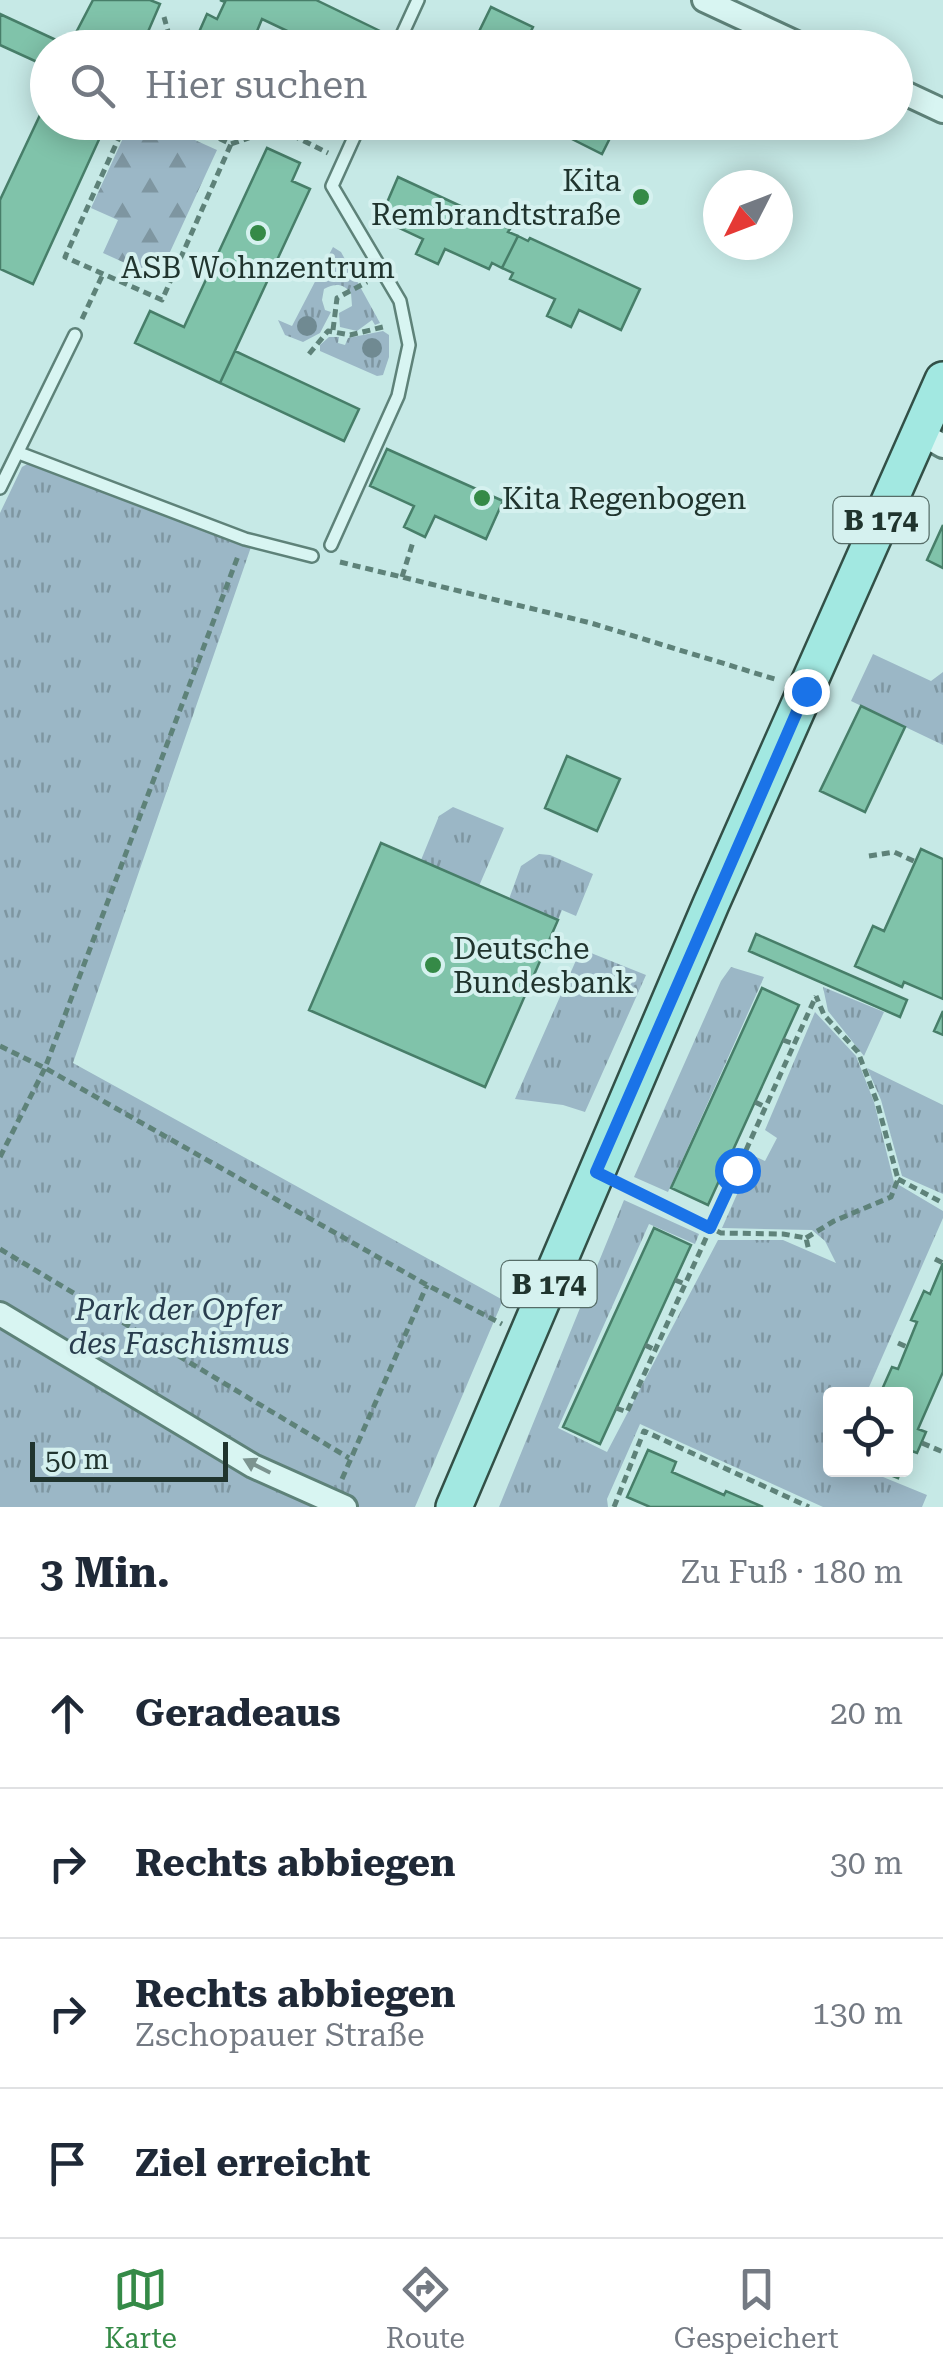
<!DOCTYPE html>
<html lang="de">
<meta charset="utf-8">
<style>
body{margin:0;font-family:"Roboto Serif",serif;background:#f2f2f3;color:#1f2937}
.controls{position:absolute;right:30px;bottom:30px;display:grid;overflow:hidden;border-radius:10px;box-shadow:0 5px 25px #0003}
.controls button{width:90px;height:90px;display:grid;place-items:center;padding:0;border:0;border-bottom:2px solid #e0e1e3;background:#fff;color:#1f2937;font:50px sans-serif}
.compass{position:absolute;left:703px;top:170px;width:90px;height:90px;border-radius:50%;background:#fff;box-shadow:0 5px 25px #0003;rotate:228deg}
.scale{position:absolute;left:30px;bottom:25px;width:198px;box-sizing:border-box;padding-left:10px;border:5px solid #20342e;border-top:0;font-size:28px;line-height:35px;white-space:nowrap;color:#20342e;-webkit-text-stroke:8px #d5f1ef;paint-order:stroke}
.stop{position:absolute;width:30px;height:30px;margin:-22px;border:8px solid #1a73e8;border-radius:50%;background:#fff}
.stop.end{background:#1a73e8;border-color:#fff;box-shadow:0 2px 10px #0008}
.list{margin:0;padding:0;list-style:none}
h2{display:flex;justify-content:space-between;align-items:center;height:130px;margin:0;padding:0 40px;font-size:42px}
h2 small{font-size:32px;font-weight:400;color:#747a83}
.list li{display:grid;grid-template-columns:65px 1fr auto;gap:30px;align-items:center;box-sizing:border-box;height:150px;padding:0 40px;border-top:2px solid #e0e1e3}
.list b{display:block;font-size:38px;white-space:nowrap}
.list p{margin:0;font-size:32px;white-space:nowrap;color:#747a83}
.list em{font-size:32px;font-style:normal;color:#747a83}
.icon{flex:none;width:55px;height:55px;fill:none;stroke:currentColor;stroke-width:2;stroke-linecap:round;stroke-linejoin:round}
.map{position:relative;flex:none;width:943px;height:1507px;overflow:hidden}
.search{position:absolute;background:#fff;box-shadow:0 5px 25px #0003;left:30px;right:30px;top:30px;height:110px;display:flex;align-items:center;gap:25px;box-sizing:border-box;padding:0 35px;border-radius:55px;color:#747a83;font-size:38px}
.sheet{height:730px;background:#fff}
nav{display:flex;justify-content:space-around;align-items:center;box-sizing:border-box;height:140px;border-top:2px solid #e0e1e3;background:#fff;font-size:28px;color:#747a83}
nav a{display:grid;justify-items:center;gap:5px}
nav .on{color:#358a47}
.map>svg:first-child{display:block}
.grass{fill:url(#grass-tufts)}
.forest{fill:url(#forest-firs)}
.building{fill:#80c3aa;stroke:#477e69;stroke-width:2.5}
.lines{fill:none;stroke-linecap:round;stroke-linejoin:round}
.lane-casing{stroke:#5e8279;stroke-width:16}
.street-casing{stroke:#5e8279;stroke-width:28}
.primary-casing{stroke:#325047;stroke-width:40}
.path{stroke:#5e8279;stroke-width:5;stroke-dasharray:8 5;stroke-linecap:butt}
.lane{stroke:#d8f5f2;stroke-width:11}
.street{stroke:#d8f5f2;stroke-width:22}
.primary{stroke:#a2e8e1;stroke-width:35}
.tree{fill:#708a92}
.oneway{fill:#7c9490}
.route{stroke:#1a73e8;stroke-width:12}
.poi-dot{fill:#358a47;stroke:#d5f1ef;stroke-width:4}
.labels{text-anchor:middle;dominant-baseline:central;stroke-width:8;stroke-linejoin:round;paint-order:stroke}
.shield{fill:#d5f1ef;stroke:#566d68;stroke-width:2.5}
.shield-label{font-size:28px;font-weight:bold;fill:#20342e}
.poi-label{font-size:30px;fill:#20342e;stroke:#d5f1ef;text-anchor:start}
.park-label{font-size:30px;font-style:italic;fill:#293d4e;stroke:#d5f1ef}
</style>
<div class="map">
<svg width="943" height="1507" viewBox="0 0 943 1507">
<defs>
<pattern id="grass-tufts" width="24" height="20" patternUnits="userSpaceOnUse" patternTransform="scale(2.5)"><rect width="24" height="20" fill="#9bb7c6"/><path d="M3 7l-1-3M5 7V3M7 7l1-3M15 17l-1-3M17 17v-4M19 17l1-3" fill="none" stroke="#7e96a1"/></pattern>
<pattern id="forest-firs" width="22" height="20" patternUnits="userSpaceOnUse" patternTransform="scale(2.5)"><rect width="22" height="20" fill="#9bb7c6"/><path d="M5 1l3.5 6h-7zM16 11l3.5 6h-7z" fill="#7e96a1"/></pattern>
</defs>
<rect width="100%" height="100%" fill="#c6e9e6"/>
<!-- grass -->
<path class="grass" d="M 333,247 L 341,252 L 380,323 L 375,325 L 372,320 L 357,331 L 340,327 L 339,313 L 352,306 L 351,293 C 343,283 335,283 324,289 L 322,300 L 325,310 L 331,312 L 320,333 L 303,342 L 285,335 L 278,320 L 292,326 Z
M 383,331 L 389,335 L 389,357 L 383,375 L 377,376 L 320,351 L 320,345 L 329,337 L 339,337 L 338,343 L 345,345 L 348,338 Z
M 29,463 L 251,547 L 73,1063 L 503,1300 L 415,1507 L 0,1507 L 0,513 L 22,467 Z
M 873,654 L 931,681 L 943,672 L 943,745 L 851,701 Z
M 453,807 L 504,828 L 479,886 L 421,860 L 439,816 Z
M 539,854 L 550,855 L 593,874 L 576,916 L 562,910 L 558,920 L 509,899 L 521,866 Z
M 581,949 L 646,975 L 585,1112 L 563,1105 L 515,1099 Z
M 731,967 L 764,977 L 668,1192 L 634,1177 L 721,981 Z
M 823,987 L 884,1012 L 864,1056 L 828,1011 Z
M 815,1012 L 856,1056 L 874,1102 L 894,1182 L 943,1211 L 943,1218 L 866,1394 L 830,1394 L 830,1470 L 866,1470 L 927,1495 L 922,1507 L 823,1507 L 640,1424 L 607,1499 L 608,1507 L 499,1507 L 624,1200 L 699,1234 L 695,1244 L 649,1224 L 558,1428 L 607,1452 L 718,1240 L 783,1240 L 836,1263 L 825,1241 L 812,1230 L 722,1228 L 754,1156 L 765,1161 L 777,1138 L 765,1130 Z
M 867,1068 L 943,1105 L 943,1194 L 902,1176 L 881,1100 Z"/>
<!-- forest -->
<path class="forest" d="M 130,123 L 157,123 L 217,150 L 158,278 L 103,253 L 118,220 L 91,208 Z"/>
<!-- building -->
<path class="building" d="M 93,0 L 150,0 L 160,4 L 141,48 L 48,48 L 48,67 L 0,45 L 0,14 L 69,46 Z
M 220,0 L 316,0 L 380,31 L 372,48 L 323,48 L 262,19 L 255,36 L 264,40 L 261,48 L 192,48 L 207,14 L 217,19 L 225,2 Z
M 491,7 L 533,27 L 528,37 L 550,48 L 471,48 Z
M 48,98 L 48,122 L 107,122 L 33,284 L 0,269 L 0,200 Z
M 538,122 L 618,122 L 602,154 Z
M 267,148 L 300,163 L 292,181 L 310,189 L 220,383 L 135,343 L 150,311 L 184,327 Z
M 398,177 L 510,229 L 508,232 L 518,236 L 502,268 L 492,263 L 489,269 L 445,249 L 438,264 L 416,254 L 423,239 L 380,219 Z
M 518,236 L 528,241 L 530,238 L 640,289 L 621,330 L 579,310 L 571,327 L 547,316 L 555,299 L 510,279 L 513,273 L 502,268 Z
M 235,351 L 359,409 L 344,441 L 220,383 Z
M 387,449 L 503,501 L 486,539 L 435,516 L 425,537 L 404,527 L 414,506 L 370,486 Z
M 943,525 L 943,568 L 927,560 Z
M 861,706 L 905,727 L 865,812 L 820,791 Z
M 567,756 L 620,779 L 597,831 L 545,808 Z
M 381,843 L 558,920 L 485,1087 L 309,1010 Z
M 921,849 L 943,859 L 943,999 L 904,982 L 902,987 L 855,966 L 873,926 L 884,931 Z
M 756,934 L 907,1000 L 900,1017 L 749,951 Z
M 762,988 L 799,1005 L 708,1205 L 671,1188 Z
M 943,1011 L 943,1035 L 934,1031 Z
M 654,1228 L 691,1245 L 600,1444 L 563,1427 Z
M 943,1263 L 943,1372 L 918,1429 L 926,1432 L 917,1453 L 909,1450 L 906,1459 L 906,1394 L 880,1394 L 892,1367 L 898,1369 L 917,1322 L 911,1320 L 924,1291 L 930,1294 Z
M 648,1450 L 676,1462 L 672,1472 L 724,1495 L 726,1491 L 763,1507 L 650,1507 L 627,1497 Z
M 878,1470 L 901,1470 L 898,1478 Z"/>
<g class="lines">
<!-- lane casing -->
<g class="lane-casing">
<path id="lane" d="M 396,48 L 418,0
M 19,453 L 245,539 L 312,556
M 0,488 L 75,335
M 331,545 L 398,396 L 409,345 L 400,301 L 332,186 L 361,122"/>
</g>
<!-- street casing -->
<g class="street-casing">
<path id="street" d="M 704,0 L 807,48
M 896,89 L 943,111
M 920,433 L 943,446
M 0,1314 L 253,1466 L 345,1507"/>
</g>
<!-- primary casing -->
<g class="primary-casing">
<path id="primary" d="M 454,1507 L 711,904 L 943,380"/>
</g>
<!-- path -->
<path class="path" d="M 162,48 L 169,35 L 164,17
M 126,122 L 65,257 L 162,300 L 231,144
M 184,122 L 231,144 L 278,128 L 328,153
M 82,319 L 103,274
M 333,330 L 337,298 L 367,282
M 309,354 L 328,331 L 350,335 L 387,326
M 340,562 L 591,623 L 778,680
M 402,577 L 413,542
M 869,856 L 894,852 L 916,862
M 783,1040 L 794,1044
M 0,1046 L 45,1068 L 427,1285 L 502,1324
M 755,1102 L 765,1107
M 0,1157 L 45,1068 L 238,556
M 726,1165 L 737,1170
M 898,1179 L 943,1203
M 624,1185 L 721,1233 L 783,1234 L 806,1238 L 809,1251
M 806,1238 L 834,1221 L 891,1197 L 898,1179 L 877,1102 L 858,1052 L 824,1015 L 816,996
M 0,1249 L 349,1458
M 935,1259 L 943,1263
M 675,1280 L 685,1284
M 898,1343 L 907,1347
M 645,1345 L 655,1350
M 616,1408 L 627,1412 L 816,996
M 922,1443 L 943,1452
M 342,1479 L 427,1285
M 614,1507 L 644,1431 L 809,1507"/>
<!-- lane -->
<use href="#lane" class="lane"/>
<!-- street -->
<use href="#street" class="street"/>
<!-- primary -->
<use href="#primary" class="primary"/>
</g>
<!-- trees -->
<g class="tree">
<circle cx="307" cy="326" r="10"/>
<circle cx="372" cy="348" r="10"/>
</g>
<!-- one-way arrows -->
<defs><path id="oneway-solid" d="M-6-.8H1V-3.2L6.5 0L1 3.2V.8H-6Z" transform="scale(2.5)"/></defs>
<use class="oneway" href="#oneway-solid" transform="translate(257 1466) rotate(-153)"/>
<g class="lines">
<!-- route -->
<path class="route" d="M 737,1170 L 710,1228 L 596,1172 L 806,691"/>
</g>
<!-- markers -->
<g class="poi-dot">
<circle cx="641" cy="197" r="10"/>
<circle cx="258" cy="233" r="10"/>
<circle cx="482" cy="498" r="10"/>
<circle cx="433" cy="965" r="10"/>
</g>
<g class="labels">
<!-- shield labels -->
<g class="shield">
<rect x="833.5" y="497" width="95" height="46" rx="8"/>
<rect x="501.5" y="1261" width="95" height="46" rx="8"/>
</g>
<g class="shield-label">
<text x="881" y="520">B 174</text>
<text x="549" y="1284">B 174</text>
</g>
<!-- poi labels -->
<g class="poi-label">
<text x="621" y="180" text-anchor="end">Kita<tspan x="621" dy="34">Rembrandtstraße</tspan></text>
<text x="258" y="267" text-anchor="middle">ASB Wohnzentrum</text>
<text x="502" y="498">Kita Regenbogen</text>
<text x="453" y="948">Deutsche<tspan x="453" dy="34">Bundesbank</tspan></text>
</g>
<!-- park labels -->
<g class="park-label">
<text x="179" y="1309">Park der Opfer<tspan x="179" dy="34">des Faschismus</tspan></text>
</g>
</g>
</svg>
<div class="controls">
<button><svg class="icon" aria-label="locate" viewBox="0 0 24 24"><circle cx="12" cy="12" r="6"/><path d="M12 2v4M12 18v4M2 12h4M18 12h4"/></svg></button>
</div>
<svg class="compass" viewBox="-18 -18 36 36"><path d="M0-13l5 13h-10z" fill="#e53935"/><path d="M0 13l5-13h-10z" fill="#747a83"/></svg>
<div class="scale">50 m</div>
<div class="stop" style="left:737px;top:1170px"></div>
<div class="stop end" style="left:806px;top:691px"></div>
<div class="search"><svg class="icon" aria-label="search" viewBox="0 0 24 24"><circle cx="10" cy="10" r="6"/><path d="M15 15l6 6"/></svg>Hier suchen</div>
</div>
<section class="sheet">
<h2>3 Min.<small>Zu Fuß · 180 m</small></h2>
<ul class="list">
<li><svg class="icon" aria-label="ahead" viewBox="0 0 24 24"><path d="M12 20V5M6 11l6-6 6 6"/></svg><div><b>Geradeaus</b></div><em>20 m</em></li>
<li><svg class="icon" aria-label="right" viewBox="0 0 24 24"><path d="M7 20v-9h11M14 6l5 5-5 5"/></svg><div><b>Rechts abbiegen</b></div><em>30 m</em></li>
<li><svg class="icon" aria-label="right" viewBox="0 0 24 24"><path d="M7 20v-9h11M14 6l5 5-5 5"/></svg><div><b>Rechts abbiegen</b><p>Zschopauer Straße</p></div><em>130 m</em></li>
<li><svg class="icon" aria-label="arrive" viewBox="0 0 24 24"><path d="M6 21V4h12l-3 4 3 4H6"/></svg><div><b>Ziel erreicht</b></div></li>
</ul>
</section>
<nav>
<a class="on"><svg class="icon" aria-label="map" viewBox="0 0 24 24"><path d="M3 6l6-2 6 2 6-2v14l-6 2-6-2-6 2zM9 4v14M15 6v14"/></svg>Karte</a>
<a><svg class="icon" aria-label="directions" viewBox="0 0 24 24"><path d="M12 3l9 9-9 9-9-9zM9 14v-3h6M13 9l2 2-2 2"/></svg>Route</a>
<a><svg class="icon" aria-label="saved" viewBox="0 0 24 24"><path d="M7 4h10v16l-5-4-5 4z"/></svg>Gespeichert</a>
</nav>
